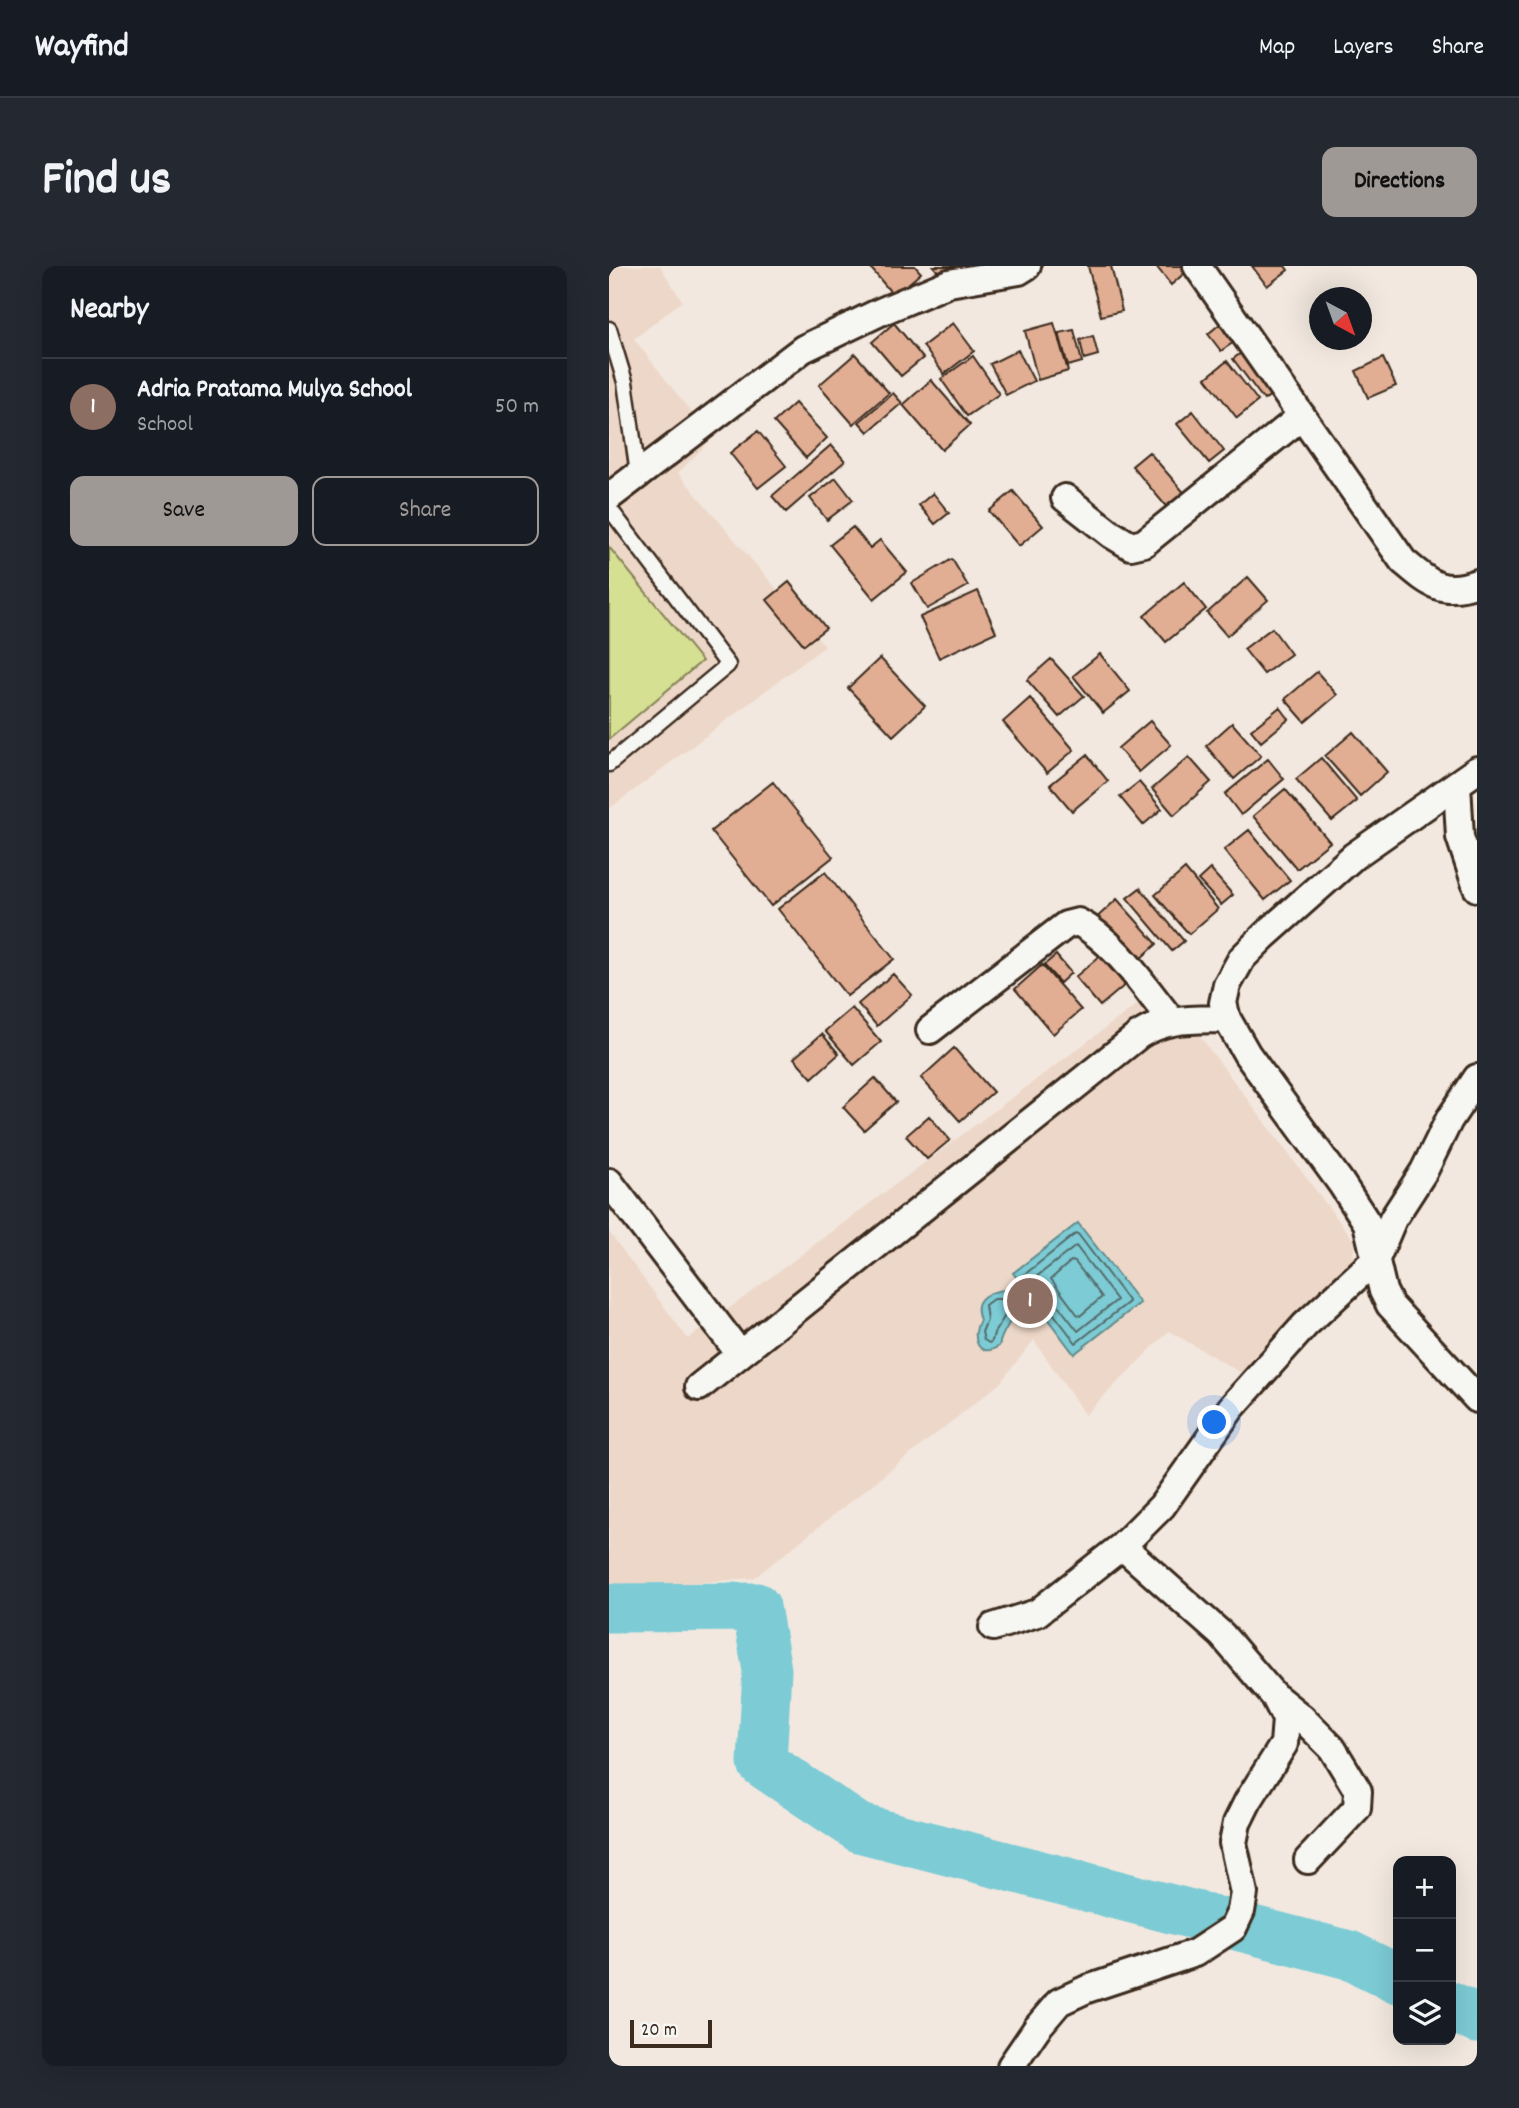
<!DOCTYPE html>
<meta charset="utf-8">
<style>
body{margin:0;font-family:Dekko,sans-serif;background:#242831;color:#f1f3f6}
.controls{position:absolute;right:21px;bottom:21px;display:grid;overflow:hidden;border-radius:14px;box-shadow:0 7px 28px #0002}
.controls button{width:63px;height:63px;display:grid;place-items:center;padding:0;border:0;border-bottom:2px solid #363941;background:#171b24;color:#f1f3f6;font:35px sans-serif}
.compass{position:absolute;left:700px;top:21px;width:63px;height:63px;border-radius:50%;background:#171b24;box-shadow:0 7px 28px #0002;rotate:139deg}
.scale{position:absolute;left:21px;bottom:18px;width:82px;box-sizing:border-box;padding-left:7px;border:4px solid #3b2a1e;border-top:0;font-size:19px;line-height:24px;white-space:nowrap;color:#3b2a1e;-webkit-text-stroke:5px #f6f6f2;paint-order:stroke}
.you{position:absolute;left:606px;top:1157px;width:24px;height:24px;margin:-18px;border:5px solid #fff;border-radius:50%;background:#1a73e8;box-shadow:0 0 0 10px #1a73e833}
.badge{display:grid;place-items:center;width:46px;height:46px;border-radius:50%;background:#9f9995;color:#fff;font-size:23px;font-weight:700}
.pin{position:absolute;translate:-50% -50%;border:4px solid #fff;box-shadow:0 2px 7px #0006}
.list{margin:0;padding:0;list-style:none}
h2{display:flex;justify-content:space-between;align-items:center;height:91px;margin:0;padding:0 28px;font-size:30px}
h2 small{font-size:23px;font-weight:400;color:#9ea1a6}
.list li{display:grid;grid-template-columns:46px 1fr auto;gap:21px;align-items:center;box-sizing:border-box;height:98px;padding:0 28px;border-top:2px solid #363941}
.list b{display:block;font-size:26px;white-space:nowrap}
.list p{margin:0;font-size:23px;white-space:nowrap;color:#9ea1a6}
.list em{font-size:23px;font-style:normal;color:#9ea1a6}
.actions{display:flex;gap:14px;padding:21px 28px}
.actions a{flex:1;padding:16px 0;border:2px solid #9f9995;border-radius:14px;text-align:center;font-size:24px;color:#9f9995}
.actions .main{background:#9f9995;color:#111}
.icon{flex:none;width:38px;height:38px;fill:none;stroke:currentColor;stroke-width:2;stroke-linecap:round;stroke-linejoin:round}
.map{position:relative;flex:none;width:868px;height:1800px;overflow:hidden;border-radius:14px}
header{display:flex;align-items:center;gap:42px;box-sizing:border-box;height:98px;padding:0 35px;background:#171b24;border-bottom:2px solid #363941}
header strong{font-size:33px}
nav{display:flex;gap:38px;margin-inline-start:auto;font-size:24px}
.intro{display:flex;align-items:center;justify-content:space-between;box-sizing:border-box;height:168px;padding:0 42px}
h1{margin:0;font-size:49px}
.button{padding:18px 32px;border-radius:14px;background:#9f9995;color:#111;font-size:24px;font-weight:700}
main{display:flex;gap:42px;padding:0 42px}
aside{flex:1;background:#171b24;border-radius:14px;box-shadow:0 7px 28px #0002}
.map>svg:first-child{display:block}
.built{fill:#edd7c8}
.green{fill:#d5e093;stroke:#888558;stroke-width:2}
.water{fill:#7bcbd5;stroke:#618b8c;stroke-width:2}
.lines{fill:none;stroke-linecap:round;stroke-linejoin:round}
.shore{stroke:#556a67;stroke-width:2}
.river{stroke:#7bcbd5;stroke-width:49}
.building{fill:#e1ae94;stroke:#3b2a1e;stroke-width:2}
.lane-casing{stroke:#3b2a1e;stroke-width:19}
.street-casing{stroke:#3b2a1e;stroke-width:32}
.lane{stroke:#f6f6f2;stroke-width:14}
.street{stroke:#f6f6f2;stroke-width:26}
</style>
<header>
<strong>Wayfind</strong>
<nav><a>Map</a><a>Layers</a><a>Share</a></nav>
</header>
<div class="intro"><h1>Find us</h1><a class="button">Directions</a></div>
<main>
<aside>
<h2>Nearby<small></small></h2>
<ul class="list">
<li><span class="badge" style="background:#8d6e63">1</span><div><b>Adria Pratama Mulya School</b><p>School</p></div><em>50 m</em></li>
</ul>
<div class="actions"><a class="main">Save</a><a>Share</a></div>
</aside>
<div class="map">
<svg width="868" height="1800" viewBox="0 0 868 1800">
<rect width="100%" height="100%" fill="#f2e8df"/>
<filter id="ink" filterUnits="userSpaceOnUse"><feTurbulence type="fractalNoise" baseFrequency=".0143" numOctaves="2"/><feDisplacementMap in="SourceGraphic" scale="14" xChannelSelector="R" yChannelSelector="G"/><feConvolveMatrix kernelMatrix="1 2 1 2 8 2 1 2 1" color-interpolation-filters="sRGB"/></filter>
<g filter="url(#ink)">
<!-- built -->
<path class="built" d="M 0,0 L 51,0 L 73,35 L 25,73 L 103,173 L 69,207 L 216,380 L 0,543 Z
M 553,720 L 745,975 L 744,1005 L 634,1108 L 560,1065 L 476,1149 L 425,1074 L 390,1118 L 145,1312 L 0,1323 L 0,966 L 79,1073 Z"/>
<!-- green -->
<path class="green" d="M 0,281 L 93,395 L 0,473 Z"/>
<!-- water -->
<path class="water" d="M 469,957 L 531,1037 L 465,1088 L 404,1007 Z
M 394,1024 C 416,1054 395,1054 390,1080 C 369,1094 361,1071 371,1054 C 363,1034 376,1027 394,1024 Z"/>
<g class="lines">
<!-- shore -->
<path class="shore" d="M 469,968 L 520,1036 L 467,1077 L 415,1009 L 465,969 Z
M 467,980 L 508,1034 L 469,1065 L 427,1011 Z
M 462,995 L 466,996 L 493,1031 L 471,1050 L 468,1048 L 442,1013 Z
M 384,1033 L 392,1033 L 397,1048 L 385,1067 L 383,1075 L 380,1077 L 375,1074 L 373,1066 L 378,1054 L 376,1039 Z"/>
<!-- river -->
<path class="river" d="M 0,1342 L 147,1341 L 158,1404 L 153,1497 L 250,1562 L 740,1689 L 789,1713
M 842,1740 L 868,1753"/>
</g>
<!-- building -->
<path class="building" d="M 260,0 L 306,0 L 312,7 L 285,30 Z
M 324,0 L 345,0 L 333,10 Z
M 479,0 L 502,0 L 513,45 L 492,50 Z
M 547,0 L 576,0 L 579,4 L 562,19 Z
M 643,0 L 676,0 L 679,4 L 658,20 Z
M 285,57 L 314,92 L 292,110 L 263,76 Z
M 344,57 L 365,85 L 335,108 L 314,80 Z
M 445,57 L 459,105 L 429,114 L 416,65 Z
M 611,58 L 625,76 L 612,85 L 599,68 Z
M 465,64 L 473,96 L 459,100 L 450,67 Z
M 484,70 L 489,89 L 475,93 L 471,74 Z
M 409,84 L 425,115 L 397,129 L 381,98 Z
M 636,84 L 667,125 L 655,134 L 624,93 Z
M 246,88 L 280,127 L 244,158 L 210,119 Z
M 364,90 L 390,128 L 358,150 L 332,113 Z
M 774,92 L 787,120 L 759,132 L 747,105 Z
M 618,95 L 649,135 L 628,152 L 597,112 Z
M 322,114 L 361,159 L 333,184 L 294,139 Z
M 284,127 L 293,137 L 259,166 L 250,156 Z
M 186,137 L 218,172 L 197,192 L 165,156 Z
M 584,145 L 615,185 L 600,197 L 568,158 Z
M 149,165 L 177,200 L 149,222 L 121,187 Z
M 222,179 L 236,195 L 177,246 L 163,230 Z
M 540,186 L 578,230 L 561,245 L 523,200 Z
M 227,212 L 244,234 L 218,254 L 201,232 Z
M 404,225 L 434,260 L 410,280 L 380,245 Z
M 324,227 L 340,247 L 326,258 L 310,239 Z
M 244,261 L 261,282 L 271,274 L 298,306 L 265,333 L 221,279 Z
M 343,293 L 359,320 L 318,343 L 303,317 Z
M 639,311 L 659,334 L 618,370 L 598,347 Z
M 180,316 L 217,362 L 195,379 L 158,334 Z
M 575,316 L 597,343 L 557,376 L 535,350 Z
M 369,325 L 387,366 L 330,392 L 311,351 Z
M 663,362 L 682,388 L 655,408 L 635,383 Z
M 491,388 L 521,425 L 494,447 L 464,410 Z
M 271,392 L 316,440 L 284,470 L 239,422 Z
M 442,393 L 475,430 L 450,451 L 418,414 Z
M 708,406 L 728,429 L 696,456 L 676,433 Z
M 421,432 L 465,484 L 438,507 L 394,456 Z
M 671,441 L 680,453 L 652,476 L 642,464 Z
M 541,455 L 562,479 L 530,506 L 509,482 Z
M 623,457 L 652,490 L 625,513 L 597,480 Z
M 744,466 L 778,506 L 751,530 L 716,490 Z
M 478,489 L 499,515 L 463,545 L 441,519 Z
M 580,491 L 602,516 L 565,549 L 543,523 Z
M 712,492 L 748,535 L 723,555 L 687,513 Z
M 659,493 L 675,513 L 632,549 L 616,528 Z
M 164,516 L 224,591 L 162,640 L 102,565 Z
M 530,516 L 553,543 L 534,559 L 511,531 Z
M 676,523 L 721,576 L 688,603 L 644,550 Z
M 640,564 L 681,614 L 656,634 L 615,584 Z
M 576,603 L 609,643 L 580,668 L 546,629 Z
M 601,603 L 624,629 L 612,639 L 589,614 Z
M 216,606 L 285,693 L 238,730 L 169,643 Z
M 531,622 L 575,675 L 563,685 L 518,632 Z
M 508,633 L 548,678 L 523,700 L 483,656 Z
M 447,689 L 462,707 L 451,717 L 435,699 Z
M 491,690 L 516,719 L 491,740 L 466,711 Z
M 433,699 L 472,744 L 444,768 L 406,723 Z
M 284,708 L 303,729 L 268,760 L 249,738 Z
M 243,742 L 272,776 L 245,799 L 216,765 Z
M 213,768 L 230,788 L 203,812 L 185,792 Z
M 345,782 L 384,826 L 351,855 L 312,812 Z
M 266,812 L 287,836 L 255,864 L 234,841 Z
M 320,850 L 341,874 L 318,893 L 297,870 Z"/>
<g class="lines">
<!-- lane casing -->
<g class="lane-casing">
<path id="lane" d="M 0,63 L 16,116 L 29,208
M 0,242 L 119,399 L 0,498"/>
</g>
<!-- street casing -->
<g class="street-casing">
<path id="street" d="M 588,0 L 794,295 C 820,317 833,330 868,317
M 0,231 L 194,83 L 271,46 L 340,17 L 410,5 L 418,0
M 456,232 L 502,268 L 522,280 L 535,277 L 693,150
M 868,504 L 745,590 L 655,670 L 633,692 L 618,719 L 614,737 L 618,753 L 638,788 L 732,917 L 758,957 L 774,1025 L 781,1039 L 868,1133
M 848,518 L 851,571 L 868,622
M 321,764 L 457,659 L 469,656 C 507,676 535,721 562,754
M 0,916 L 131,1088
M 90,1121 L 530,769 C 559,751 584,754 618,753
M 384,1361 L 428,1347 L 513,1280 L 553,1240 L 622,1142 L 696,1059 L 767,993 L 784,953 L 815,905 L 840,854 L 868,812
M 668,1432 L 693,1452 L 723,1482 L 749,1525 L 748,1542 L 699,1594
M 402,1800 L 428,1762 L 450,1736 L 478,1723 L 586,1687 L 624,1662 L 632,1645 L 635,1627 L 624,1577 L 628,1557 L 639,1535 L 675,1478 L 677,1453 L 666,1431 L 613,1369 L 513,1280"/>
</g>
<!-- lane -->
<use href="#lane" class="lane"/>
<!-- street -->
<use href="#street" class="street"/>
</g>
</g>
</svg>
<div class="controls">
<button>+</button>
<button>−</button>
<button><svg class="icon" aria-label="layers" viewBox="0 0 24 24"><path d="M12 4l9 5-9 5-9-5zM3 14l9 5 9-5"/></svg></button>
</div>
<svg class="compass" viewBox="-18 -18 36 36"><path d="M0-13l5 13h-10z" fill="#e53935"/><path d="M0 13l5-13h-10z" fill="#9ea1a6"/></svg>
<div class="scale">20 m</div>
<div class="you"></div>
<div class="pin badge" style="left:421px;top:1035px;background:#8d6e63">1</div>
</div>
</main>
